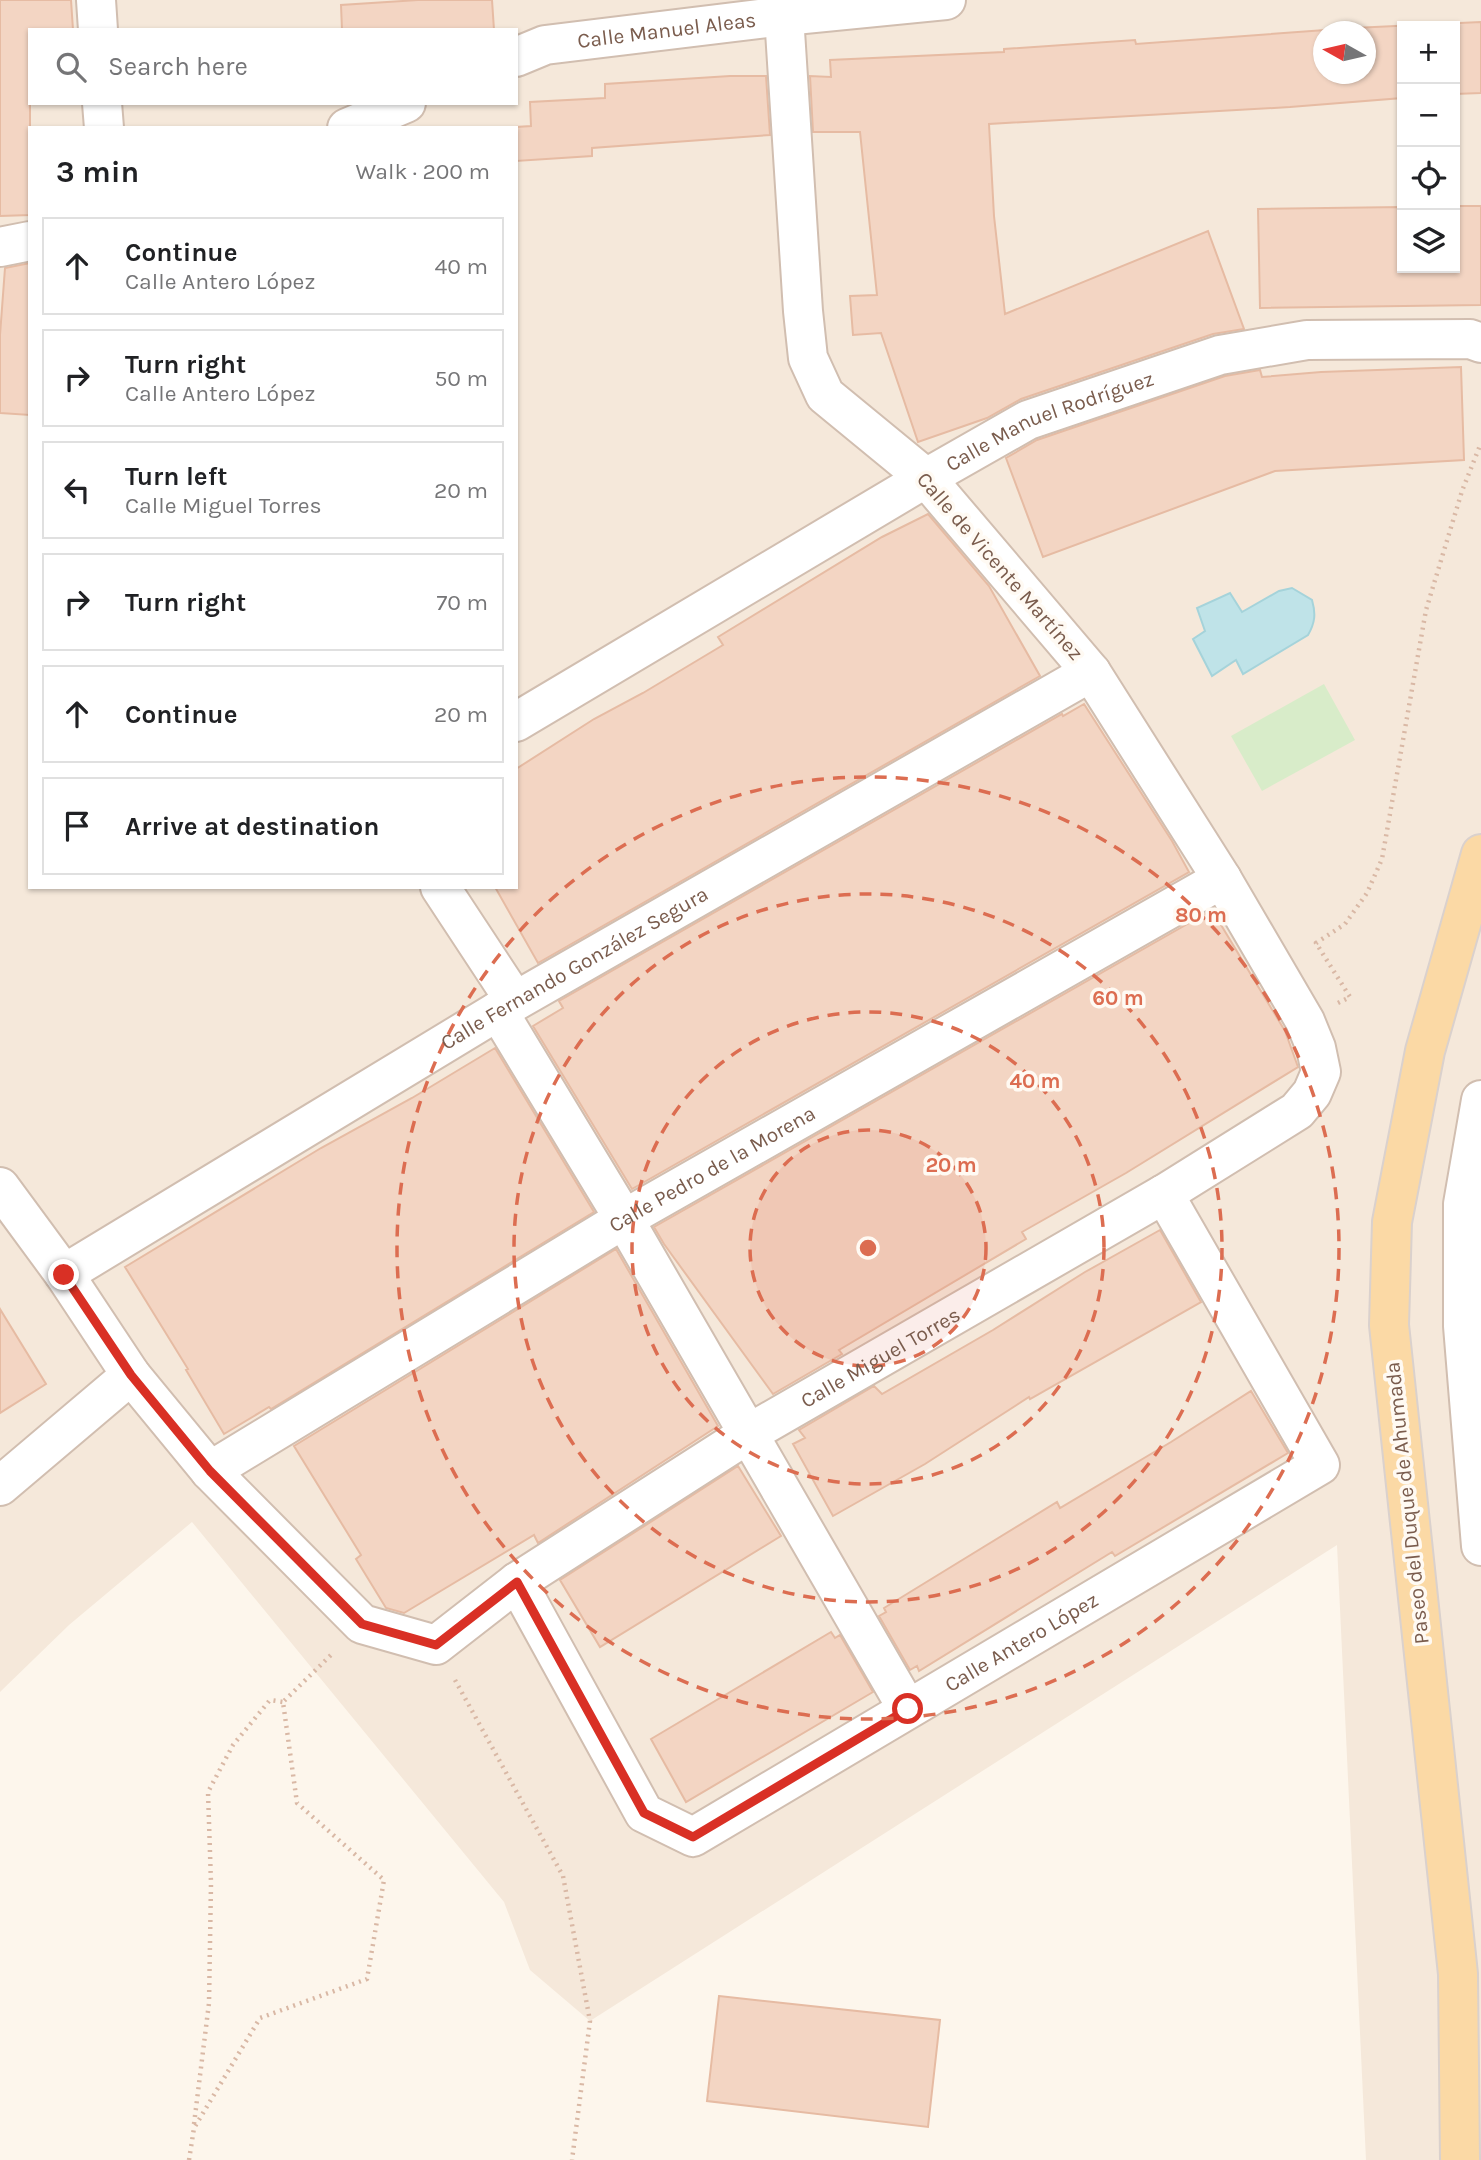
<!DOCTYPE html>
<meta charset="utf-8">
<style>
body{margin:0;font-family:Karla,sans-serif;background:#f6f6f6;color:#202124}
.controls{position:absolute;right:21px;top:21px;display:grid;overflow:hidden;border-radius:0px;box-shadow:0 2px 5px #0004}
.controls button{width:63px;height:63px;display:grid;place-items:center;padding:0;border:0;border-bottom:2px solid #e0e0e0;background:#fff;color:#202124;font:35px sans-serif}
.compass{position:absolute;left:1313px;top:21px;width:63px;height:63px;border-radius:50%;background:#fff;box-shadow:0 2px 5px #0004;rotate:278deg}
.stop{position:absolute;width:21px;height:21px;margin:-16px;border:5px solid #d93025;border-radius:50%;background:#fff}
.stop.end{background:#d93025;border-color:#fff;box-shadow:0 2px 7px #0008}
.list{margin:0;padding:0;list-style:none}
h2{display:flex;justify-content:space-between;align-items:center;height:91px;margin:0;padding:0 28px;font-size:30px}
h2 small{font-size:23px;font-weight:400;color:#757577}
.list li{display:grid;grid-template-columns:46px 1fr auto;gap:21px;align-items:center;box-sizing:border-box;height:98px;margin:0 14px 14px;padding:0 14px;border:2px solid #e0e0e0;border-radius:0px}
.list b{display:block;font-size:26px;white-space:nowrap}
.list p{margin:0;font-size:23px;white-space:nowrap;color:#757577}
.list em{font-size:23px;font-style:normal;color:#757577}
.icon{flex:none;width:38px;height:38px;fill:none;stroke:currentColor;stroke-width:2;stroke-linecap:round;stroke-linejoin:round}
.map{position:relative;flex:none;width:1481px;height:2160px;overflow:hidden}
.search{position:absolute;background:#fff;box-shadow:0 2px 5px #0004;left:28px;top:28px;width:490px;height:77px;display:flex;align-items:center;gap:18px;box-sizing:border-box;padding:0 24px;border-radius:0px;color:#757577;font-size:26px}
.panel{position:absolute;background:#fff;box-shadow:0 2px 5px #0004;left:28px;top:126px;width:490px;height:763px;border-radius:0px}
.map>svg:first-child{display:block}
.residential{fill:#f5e8da;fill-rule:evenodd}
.green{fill:#d8ecc9}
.water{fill:#bfe3e8;stroke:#a5d3da;stroke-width:2}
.building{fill:#f3d5c3;stroke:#e6bba3;stroke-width:2;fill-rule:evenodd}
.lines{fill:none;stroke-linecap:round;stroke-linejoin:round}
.minor-casing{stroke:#d1beb0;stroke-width:42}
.major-casing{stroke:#dad1cd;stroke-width:42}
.path{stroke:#d9b8a5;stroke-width:4.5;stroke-dasharray:2 5;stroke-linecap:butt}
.minor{stroke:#fff;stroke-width:38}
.major{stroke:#fbd9a5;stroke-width:38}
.route{stroke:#d93025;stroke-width:9}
.ring{fill:none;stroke:#dc6d51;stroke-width:3.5;stroke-dasharray:12 9}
.labels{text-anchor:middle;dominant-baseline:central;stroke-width:7;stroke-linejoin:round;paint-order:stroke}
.street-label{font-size:21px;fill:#7a5c4d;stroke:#fffaf3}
.centre{fill:#dc6d51;stroke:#fffaf3;stroke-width:3.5}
.ring-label{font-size:21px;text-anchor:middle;font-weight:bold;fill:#dc6d51;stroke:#fffaf3;stroke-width:7;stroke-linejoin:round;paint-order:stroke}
</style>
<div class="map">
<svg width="1481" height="2160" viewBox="0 0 1481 2160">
<rect width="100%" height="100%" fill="#fdf6ec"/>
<!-- residential -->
<path class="residential" d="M 0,0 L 1481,0 L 1481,2160 L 1366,2160 L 1337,1545 L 590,2021 L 530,1970 L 504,1902 L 192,1522 L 69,1625 L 0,1692 ZM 1402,26 L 1455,26 L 1455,268 L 1402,268 ZM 30,30 L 516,30 L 516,103 L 30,103 ZM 1324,32 L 1366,32 L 1366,74 L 1324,74 ZM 30,128 L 516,128 L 516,887 L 30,887 Z"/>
<!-- green -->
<path class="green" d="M 1324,684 L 1355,740 L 1262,791 L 1231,736 Z"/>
<!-- water -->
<path class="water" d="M 1292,588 L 1312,600 C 1316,614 1315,623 1308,635 L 1243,674 L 1236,660 L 1212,676 L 1193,639 L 1205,631 L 1197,608 L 1230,593 L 1242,612 L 1279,591 Z"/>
<!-- building -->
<path class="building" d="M 0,0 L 71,0 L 73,30 L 30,30 L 30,215 L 0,216 Z
M 418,0 L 492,0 L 494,30 L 342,30 L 341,5 Z
M 1481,22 L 1481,93 L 1455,94 L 1455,26 L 1402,26 L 1402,98 L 1290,107 L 989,124 L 994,216 L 1005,314 L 1208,231 L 1244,329 L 1213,334 L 1021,399 L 987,418 L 918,442 L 881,333 L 853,335 L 850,296 L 877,295 L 860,132 L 813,132 L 810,76 L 831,77 L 830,60 L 1004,52 L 1004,49 L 1135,40 L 1136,44 L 1353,28 ZM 1324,32 L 1366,32 L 1366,74 L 1324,74 Z
M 730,76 L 766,76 L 770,135 L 592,148 L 592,156 L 516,161 L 516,127 L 531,126 L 530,102 L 605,98 L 605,84 Z
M 1455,206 L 1481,206 L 1481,305 L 1260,308 L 1258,209 L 1402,207 L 1402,268 L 1455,268 Z
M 30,263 L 30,415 L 0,413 L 0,335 L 5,268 Z
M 1461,367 L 1464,460 L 1275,471 L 1043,557 L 1006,458 L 1037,440 L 1225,376 L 1260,370 L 1262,377 L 1321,372 Z
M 928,514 L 989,586 L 1040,676 L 538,963 L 495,887 L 516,887 L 516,769 L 594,719 L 643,693 L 723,645 L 718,637 L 882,537 Z
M 1084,704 L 1172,841 L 1189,872 L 632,1189 L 533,1026 L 563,1008 L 559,1001 L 1062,714 L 1063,716 Z
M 1212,910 L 1285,1031 L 1298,1067 L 1126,1173 L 1022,1232 L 1026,1239 L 839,1350 L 842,1354 L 773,1394 L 664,1244 L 654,1227 Z
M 495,1048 L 594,1212 L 271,1409 L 269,1407 L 224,1434 L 186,1370 L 188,1369 L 125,1267 L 321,1148 L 412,1098 Z
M 1160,1230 L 1201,1302 L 1030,1399 L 1029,1397 L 925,1464 L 833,1516 L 793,1444 L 805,1438 L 799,1430 L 874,1386 L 882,1394 L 993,1330 L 1085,1272 Z
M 616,1249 L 718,1426 L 538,1543 L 534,1535 L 404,1613 L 386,1608 L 356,1559 L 361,1555 L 294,1446 Z
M 0,1309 L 46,1384 L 0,1413 Z
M 1251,1391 L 1288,1453 L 1115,1556 L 1112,1552 L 919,1671 L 917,1666 L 910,1670 L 879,1616 L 886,1612 L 884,1608 L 1057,1502 L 1060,1508 L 1171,1442 Z
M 738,1466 L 781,1536 L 600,1647 L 560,1580 Z
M 831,1632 L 835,1638 L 840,1635 L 873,1692 L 686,1802 L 651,1739 Z
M 719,1996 L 940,2020 L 928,2127 L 707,2101 Z"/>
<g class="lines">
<!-- minor casing -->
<g class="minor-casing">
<g id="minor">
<path d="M 96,0 L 98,30"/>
<path id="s1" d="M 516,57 L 545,45 L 784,16 L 946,0"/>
<path d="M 102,103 L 104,128"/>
<path d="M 347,128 L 406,103"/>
<path d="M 0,247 L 30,241"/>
<path id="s2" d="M 516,722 L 926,478 L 1028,420 L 1220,355 L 1307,340 L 1470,339 L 1481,343"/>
<path d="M 440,887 L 515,1001"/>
<path d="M 498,1011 L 624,1219 L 907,1708"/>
<path d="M 1481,1100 L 1463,1204 L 1463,1326 L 1481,1546"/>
<path id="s3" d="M 0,1187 L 64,1274 L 131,1375 L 210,1471 L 362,1624 L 436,1645 L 517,1582 L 748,1434 L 1164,1194 L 1297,1111 L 1312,1093 L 1321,1072 L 1316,1048 L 1305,1021 L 1222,879 L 1091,672 L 926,478 L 825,395 L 808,358 L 803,311 L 783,0"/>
<path id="s4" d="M 64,1274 L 498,1011 L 1091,672"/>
<path id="s5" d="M 210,1471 L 624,1219 L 1222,879"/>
<path d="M 0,1486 L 131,1375"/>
<path id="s6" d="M 517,1582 L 644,1813 L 693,1837 L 1320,1465 L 1164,1194"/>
</g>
</g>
<!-- major casing -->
<g class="major-casing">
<path id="major" d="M 1460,2160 L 1458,1974 L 1389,1325 L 1392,1222 L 1425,1051 L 1481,854"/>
</g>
<!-- path -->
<path class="path" d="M 1338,1003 L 1350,997 L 1316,943 L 1345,924 L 1367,893 L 1382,859 L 1426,610 L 1462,491 L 1481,443
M 455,1680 L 563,1876 L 590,2021 L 572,2160
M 194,2124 L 209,2003 L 211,1883 L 208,1792 L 233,1745 L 270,1700 L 283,1702
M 189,2160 L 194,2128 L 260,2018 L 367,1979 L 384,1880 L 297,1803 L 283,1702 L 334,1652"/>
<!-- minor -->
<use href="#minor" class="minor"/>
<!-- major -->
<use href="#major" class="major"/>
</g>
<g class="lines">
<!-- route -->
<path class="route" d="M 64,1275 L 131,1375 L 210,1471 L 362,1624 L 436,1645 L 517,1582 L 644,1813 L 693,1837 L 908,1709"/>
</g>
<!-- distance rings -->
<circle cx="868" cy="1248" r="118" fill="#dc6d51" fill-opacity=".12"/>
<g class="ring">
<circle cx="868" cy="1248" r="118"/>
<circle cx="868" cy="1248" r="236"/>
<circle cx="868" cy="1248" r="354"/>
<circle cx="868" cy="1248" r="471"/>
</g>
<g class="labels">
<!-- street labels -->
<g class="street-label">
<text stroke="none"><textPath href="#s1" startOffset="154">Calle Manuel Aleas</textPath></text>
<text stroke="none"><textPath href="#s2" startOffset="614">Calle Manuel Rodríguez</textPath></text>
<text transform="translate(1000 566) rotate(49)">Calle de Vicente Martínez</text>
<text stroke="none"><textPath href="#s4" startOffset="595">Calle Fernando González Segura</textPath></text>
<text stroke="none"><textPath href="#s5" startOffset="586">Calle Pedro de la Morena</textPath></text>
<text stroke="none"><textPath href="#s3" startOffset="1176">Calle Miguel Torres</textPath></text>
<text transform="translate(1407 1503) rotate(-96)">Paseo del Duque de Ahumada</text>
<text stroke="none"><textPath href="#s6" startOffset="700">Calle Antero López</textPath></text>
</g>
</g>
<circle cx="868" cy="1248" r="10" class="centre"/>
<g class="ring-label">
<text x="1201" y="922">80 m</text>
<text x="1118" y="1005">60 m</text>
<text x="1035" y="1088">40 m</text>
<text x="951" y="1172">20 m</text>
</g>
</svg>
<div class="controls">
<button>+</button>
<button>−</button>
<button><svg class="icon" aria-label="locate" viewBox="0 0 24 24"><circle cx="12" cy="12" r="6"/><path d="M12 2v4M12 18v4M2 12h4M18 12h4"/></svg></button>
<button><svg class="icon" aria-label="layers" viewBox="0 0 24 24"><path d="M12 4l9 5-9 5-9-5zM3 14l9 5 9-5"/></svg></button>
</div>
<svg class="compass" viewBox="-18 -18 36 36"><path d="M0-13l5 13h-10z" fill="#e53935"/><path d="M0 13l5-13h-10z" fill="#757577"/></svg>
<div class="stop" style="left:908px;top:1709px"></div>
<div class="stop end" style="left:64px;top:1275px"></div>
<div class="search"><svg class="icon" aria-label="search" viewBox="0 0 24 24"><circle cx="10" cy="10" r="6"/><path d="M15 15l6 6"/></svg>Search here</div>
<section class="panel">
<h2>3 min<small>Walk · 200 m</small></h2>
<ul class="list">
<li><svg class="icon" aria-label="ahead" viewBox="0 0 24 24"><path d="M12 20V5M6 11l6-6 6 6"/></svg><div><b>Continue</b><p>Calle Antero López</p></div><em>40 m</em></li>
<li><svg class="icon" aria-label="right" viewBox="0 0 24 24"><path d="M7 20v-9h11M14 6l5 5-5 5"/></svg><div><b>Turn right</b><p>Calle Antero López</p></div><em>50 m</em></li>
<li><svg class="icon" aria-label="left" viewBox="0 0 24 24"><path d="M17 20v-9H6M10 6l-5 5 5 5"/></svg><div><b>Turn left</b><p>Calle Miguel Torres</p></div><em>20 m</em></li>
<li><svg class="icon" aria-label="right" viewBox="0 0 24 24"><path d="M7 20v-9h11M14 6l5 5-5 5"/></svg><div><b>Turn right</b></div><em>70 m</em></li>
<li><svg class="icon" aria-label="ahead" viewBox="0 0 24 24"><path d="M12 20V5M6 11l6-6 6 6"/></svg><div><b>Continue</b></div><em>20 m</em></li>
<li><svg class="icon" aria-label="arrive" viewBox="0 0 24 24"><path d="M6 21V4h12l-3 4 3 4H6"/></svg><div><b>Arrive at destination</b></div></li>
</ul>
</section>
</div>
